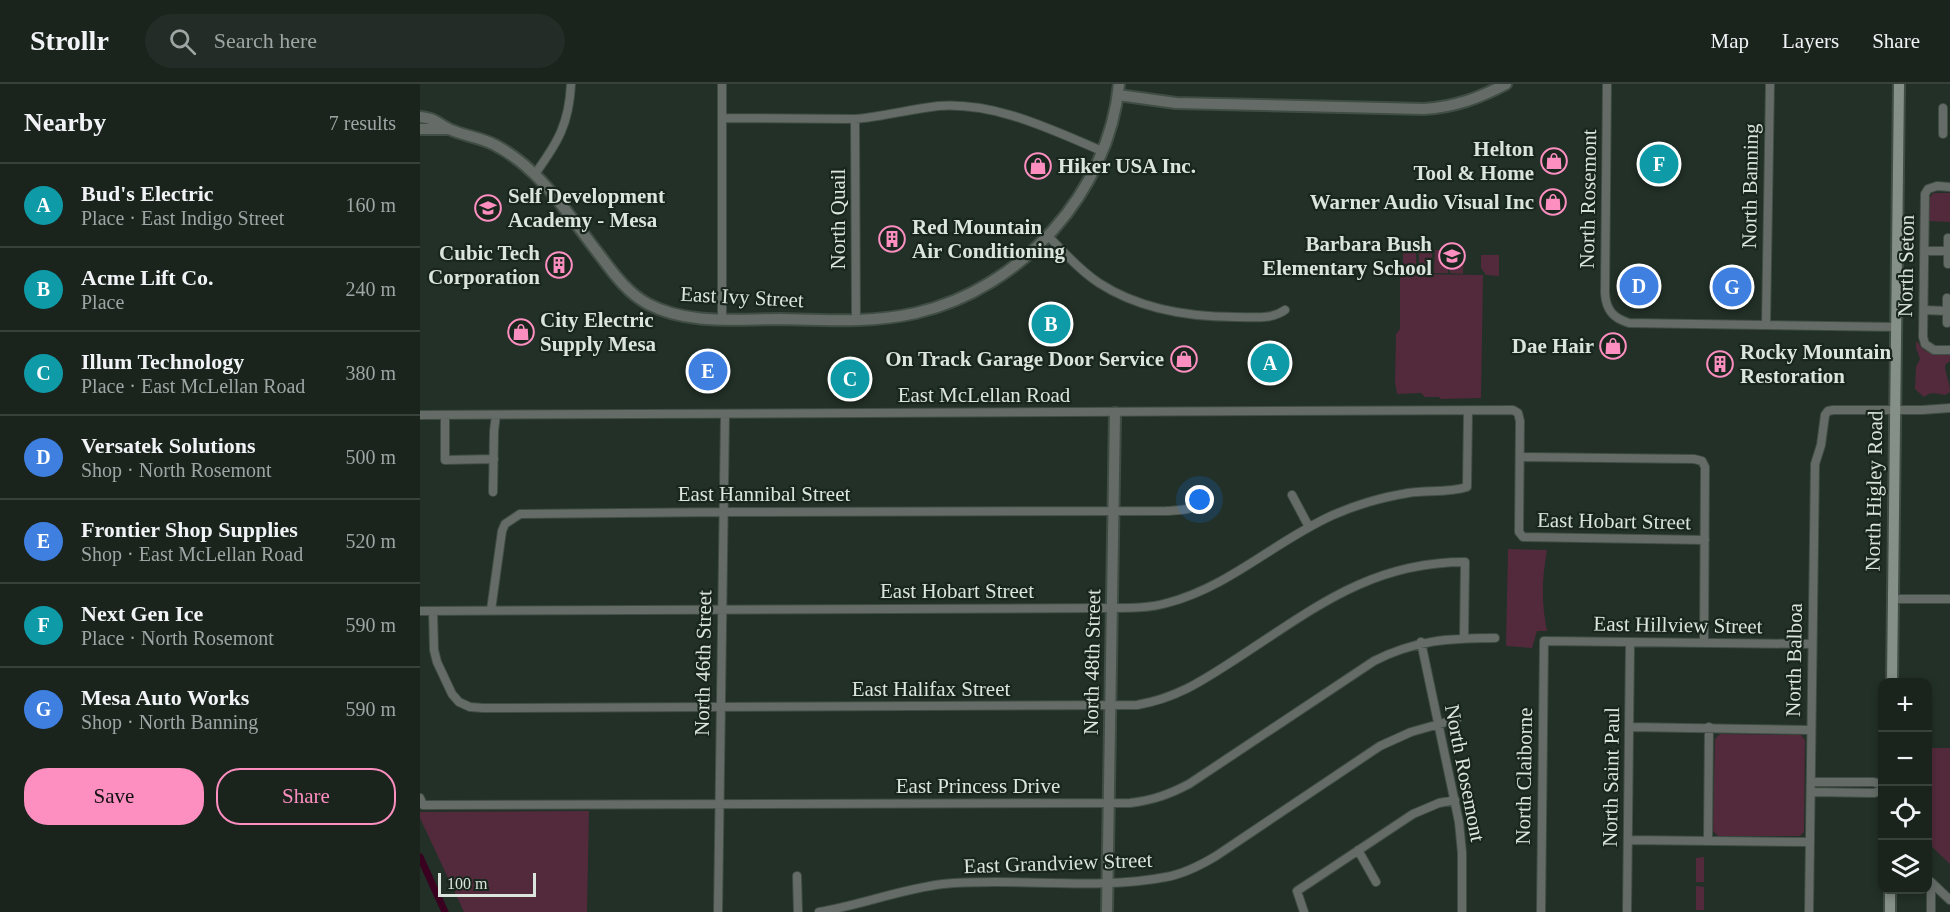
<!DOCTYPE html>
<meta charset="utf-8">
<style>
body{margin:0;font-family:"Times New Roman",serif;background:#232c26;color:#f1f3f6}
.controls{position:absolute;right:18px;bottom:18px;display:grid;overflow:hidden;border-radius:12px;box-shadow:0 3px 9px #0003}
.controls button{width:54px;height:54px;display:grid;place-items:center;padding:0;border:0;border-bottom:2px solid #38413b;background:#1a241d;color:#f1f3f6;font:30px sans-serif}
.scale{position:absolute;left:18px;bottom:15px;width:98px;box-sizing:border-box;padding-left:6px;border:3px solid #dbe4dd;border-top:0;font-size:16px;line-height:21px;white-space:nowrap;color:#dbe4dd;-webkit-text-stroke:4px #19261d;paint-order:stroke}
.you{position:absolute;left:780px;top:416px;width:21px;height:21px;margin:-15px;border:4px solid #fff;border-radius:50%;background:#1a73e8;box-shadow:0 0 0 9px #1a73e833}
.badge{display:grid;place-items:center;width:39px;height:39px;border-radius:50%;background:#fd8ec0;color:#fff;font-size:20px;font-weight:700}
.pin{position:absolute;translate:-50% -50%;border:3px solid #fff;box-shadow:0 2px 6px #0006}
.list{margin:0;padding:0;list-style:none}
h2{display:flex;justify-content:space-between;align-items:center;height:78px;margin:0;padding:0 24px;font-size:26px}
h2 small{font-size:20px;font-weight:400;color:#9fa4a4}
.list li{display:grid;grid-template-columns:39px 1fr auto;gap:18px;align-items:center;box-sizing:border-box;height:84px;padding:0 24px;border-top:2px solid #38413b}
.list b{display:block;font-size:22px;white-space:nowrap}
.list p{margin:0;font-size:20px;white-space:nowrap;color:#9fa4a4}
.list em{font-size:20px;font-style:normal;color:#9fa4a4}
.actions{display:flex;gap:12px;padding:18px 24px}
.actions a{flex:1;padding:14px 0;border:2px solid #fd8ec0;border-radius:24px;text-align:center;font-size:21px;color:#fd8ec0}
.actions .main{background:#fd8ec0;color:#111}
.icon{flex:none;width:33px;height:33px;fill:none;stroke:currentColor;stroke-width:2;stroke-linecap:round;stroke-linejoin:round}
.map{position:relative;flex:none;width:1530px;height:828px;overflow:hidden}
header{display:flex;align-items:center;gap:36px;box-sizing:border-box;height:84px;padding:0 30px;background:#1a241d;border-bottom:2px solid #38413b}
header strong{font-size:28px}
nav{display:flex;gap:33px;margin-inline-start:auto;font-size:21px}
.search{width:420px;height:54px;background:#232c26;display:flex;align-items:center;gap:15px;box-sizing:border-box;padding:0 21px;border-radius:33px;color:#9fa4a4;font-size:22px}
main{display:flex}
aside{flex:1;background:#1a241d}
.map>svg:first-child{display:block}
.green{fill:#522a3c}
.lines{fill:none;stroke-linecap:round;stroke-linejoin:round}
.canal{stroke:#3a0020;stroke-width:7}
.minor-casing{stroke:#404d44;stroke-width:10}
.tertiary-casing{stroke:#404d44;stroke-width:14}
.secondary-casing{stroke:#404d44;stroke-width:14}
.minor{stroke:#656c67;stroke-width:8}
.tertiary{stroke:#656c67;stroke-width:10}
.secondary{stroke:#859088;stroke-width:10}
.labels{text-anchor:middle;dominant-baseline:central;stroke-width:4.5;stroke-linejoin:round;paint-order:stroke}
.poi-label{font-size:21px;font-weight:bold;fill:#dbe4dd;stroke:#19261d;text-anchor:end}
.street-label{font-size:21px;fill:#dbe4dd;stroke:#19261d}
</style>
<header>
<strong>Strollr</strong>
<div class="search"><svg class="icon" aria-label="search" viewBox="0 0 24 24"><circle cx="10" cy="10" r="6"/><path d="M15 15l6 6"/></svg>Search here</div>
<nav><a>Map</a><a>Layers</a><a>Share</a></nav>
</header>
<main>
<aside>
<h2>Nearby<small>7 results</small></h2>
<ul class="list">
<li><span class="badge" style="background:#0f9aa8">A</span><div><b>Bud's Electric</b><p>Place · East Indigo Street</p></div><em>160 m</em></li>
<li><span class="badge" style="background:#0f9aa8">B</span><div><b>Acme Lift Co.</b><p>Place</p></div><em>240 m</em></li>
<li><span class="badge" style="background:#0f9aa8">C</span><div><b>Illum Technology</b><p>Place · East McLellan Road</p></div><em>380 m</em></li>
<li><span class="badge" style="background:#3f7fe0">D</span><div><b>Versatek Solutions</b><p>Shop · North Rosemont</p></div><em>500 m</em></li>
<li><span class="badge" style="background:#3f7fe0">E</span><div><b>Frontier Shop Supplies</b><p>Shop · East McLellan Road</p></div><em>520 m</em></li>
<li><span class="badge" style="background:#0f9aa8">F</span><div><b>Next Gen Ice</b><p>Place · North Rosemont</p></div><em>590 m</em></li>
<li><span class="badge" style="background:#3f7fe0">G</span><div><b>Mesa Auto Works</b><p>Shop · North Banning</p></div><em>590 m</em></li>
</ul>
<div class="actions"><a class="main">Save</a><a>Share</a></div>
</aside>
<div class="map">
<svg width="1530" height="828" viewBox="0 0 1530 828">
<rect width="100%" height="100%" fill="#223027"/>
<!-- green -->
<path class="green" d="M 1514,109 L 1530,109 L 1530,138 L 1509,137 L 1510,113 Z
M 983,165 L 996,166 L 996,189 L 983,189 Z
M 999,166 L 1012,166 L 1012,189 L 999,189 Z
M 1015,166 L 1028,166 L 1028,189 L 1014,189 Z
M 1030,166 L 1044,166 L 1043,190 L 1030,189 Z
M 1061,171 L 1079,171 L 1079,192 L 1066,191 L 1061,184 Z
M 980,190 L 1063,191 L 1061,314 L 1020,315 L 1019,313 L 1005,313 L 1001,309 L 977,310 L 975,298 L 976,250 L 980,245 Z
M 1496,257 C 1499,259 1500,262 1503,265 C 1510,271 1521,270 1530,270 L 1530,277 L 1525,281 C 1525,290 1530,298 1530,308 L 1525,311 C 1517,310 1511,307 1504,313 L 1495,305 L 1496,283 L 1500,275 L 1496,264 Z
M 1088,465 L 1127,466 C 1122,497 1121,515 1127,547 L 1117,547 L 1112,564 L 1086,562 Z
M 1300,650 L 1381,651 L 1385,656 L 1384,748 L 1380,752 L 1298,752 L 1293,747 L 1295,655 Z
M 1508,664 L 1530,664 L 1530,780 L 1508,759 Z
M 169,727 L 167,828 L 44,828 L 0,734 L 0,728 Z
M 1284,773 L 1284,798 L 1276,798 L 1276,774 Z
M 1276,802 L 1284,803 L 1284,826 L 1276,826 Z"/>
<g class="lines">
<!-- canal -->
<path class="canal" d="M 0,773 L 25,828"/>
<!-- minor casing -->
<g class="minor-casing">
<path id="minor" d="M 1187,0 L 1185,209 C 1186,226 1193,234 1209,239 L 1477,243
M 302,34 L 435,35 C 463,33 490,25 518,22 C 576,18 630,45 682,67
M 435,35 L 436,236
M 1523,50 L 1523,24
M 115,90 C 138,58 149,40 151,0
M 1530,103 L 1517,102 L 1508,105 L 1505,110 L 1503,253 L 1505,260 L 1514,266 L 1530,266
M 628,152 C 644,168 659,186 679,199 C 719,225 769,233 816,233 C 833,233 851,236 865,226
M 1505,167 L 1528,167
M 1528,180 L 1528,154
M 1504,226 L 1527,227
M 302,235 L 302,0
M 1527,239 L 1527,214
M 1346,241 L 1350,0
M 0,331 L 1093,326 L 1098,329 L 1100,337 L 1099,448 L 1103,453 L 1285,456
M 25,331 L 25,376 L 74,375
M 1100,373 L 1274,375 L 1282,377 L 1285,383 L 1284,559
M 73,408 L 74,347 L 76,331
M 872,411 L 889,443
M 1472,515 L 1530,515
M 71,526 L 82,447 L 85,440 L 100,430 L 304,428 L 746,427 C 765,426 774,426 788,413
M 0,527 L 692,524 C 711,524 730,524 747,519 C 809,503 855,457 913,431 C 936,421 963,413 988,409 C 1007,406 1028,409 1047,403 L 1048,327
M 13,527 L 14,566 L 17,578 L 32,610 L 39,618 L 50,623 L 63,624 L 717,621 C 757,614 782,597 816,575 C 892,526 949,478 1045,478 L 1044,554
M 1001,558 L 1039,738 L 1042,769 L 1042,828
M 1209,643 L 1391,646
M 1391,698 L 1453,698 L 1462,700
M 1391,708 L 1454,709 L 1462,706
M 0,714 L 3,721 L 710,719 C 733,716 748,711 769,700 L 954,577 C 995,556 1030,554 1075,554
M 1208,756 L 1390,758
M 1288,757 L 1289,643
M 938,766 L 956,798
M 377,792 L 378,828
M 1511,798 L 1530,816
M 298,828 L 305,331
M 399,828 C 441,821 481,805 523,800 C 595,793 675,807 746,793 C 764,790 781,781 796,772 L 960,662 L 991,648 L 1037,635
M 884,828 L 877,807 L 993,730 L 1019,719 L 1035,716
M 1121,828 L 1124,557 L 1392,560
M 1207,828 L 1210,559
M 1389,828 L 1395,380 L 1401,361 L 1405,331 L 1408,327 L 1413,326 L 1502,326 L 1530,324
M 1511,828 L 1511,798"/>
</g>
<!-- tertiary casing -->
<g class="tertiary-casing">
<path id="tertiary" d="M 698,11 L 756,19 L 1004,25 C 1035,23 1059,14 1086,0
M 0,33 C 17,35 15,38 29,45 C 44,52 60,53 75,61 C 119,84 145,126 175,165 C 190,184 205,208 228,220 C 268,241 316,235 361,235 C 406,236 452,239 496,229 C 601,205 689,108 699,0
M 0,45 L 29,45
M 687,828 L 695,329"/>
</g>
<!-- secondary casing -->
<g class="secondary-casing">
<path id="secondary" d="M 1472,598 L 1479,0
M 1470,828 L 1470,806"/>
</g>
<!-- minor -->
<use href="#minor" class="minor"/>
<!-- tertiary -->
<use href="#tertiary" class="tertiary"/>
<!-- secondary -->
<use href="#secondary" class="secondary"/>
</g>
<!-- icons -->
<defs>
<g id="shop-ring" transform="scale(1.35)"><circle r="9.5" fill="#19261d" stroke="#fd8ec0" stroke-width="1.5"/><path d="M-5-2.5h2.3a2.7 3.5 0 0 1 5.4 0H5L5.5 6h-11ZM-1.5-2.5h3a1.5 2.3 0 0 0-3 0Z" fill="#fd8ec0"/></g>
<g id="school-ring" transform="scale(1.35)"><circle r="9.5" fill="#19261d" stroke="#fd8ec0" stroke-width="1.5"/><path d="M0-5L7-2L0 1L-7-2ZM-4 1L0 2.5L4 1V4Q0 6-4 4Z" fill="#fd8ec0"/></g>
<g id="building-ring" transform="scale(1.35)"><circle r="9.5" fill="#19261d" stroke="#fd8ec0" stroke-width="1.5"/><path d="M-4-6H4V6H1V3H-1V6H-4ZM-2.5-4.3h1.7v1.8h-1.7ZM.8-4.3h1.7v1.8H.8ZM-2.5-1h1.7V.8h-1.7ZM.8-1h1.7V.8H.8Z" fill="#fd8ec0"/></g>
</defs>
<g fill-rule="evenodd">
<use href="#shop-ring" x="1134" y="77"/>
<use href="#shop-ring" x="618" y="82"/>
<use href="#shop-ring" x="1133" y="118"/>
<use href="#school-ring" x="68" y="124"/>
<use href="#building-ring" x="472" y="155"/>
<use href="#school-ring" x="1032" y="172"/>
<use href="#building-ring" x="139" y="181"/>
<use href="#shop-ring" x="101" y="248"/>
<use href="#shop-ring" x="1193" y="262"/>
<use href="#shop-ring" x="764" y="275"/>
<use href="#building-ring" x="1300" y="280"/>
</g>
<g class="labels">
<!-- poi labels -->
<g class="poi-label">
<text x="1114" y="65">Helton<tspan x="1114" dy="24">Tool &amp; Home</tspan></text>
<text x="638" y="82" text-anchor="start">Hiker USA Inc.</text>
<text x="88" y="112" text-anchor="start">Self Development<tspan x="88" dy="24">Academy - Mesa</tspan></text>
<text x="1114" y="118">Warner Audio Visual Inc</text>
<text x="492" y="143" text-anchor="start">Red Mountain<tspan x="492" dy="24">Air Conditioning</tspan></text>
<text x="1012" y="160">Barbara Bush<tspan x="1012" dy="24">Elementary School</tspan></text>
<text x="120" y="169">Cubic Tech<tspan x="120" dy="24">Corporation</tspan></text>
<text x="120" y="236" text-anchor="start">City Electric<tspan x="120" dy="24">Supply Mesa</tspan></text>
<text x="1174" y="262">Dae Hair</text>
<text x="1320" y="268" text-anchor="start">Rocky Mountain<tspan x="1320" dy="24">Restoration</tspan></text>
<text x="744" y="275">On Track Garage Door Service</text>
</g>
<!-- street labels -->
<g class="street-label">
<text transform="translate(1330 102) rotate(-89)">North Banning</text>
<text transform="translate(1168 115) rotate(-89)">North Rosemont</text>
<text transform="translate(418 135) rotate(-90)">North Quail</text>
<text transform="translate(1486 182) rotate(-89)">North Seton</text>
<text transform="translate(322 213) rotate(3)">East Ivy Street</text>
<text x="564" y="311">East McLellan Road</text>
<text transform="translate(1454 407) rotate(-89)">North Higley Road</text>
<text x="344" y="410">East Hannibal Street</text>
<text transform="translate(1194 437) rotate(1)">East Hobart Street</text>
<text x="537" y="507">East Hobart Street</text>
<text transform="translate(1258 541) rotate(1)">East Hillview Street</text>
<text transform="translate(1374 576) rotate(-89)">North Balboa</text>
<text transform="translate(672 578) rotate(-89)">North 48th Street</text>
<text transform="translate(283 579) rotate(-89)">North 46th Street</text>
<text x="511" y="605">East Halifax Street</text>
<text transform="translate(1045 689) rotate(79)">North Rosemont</text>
<text transform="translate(1104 692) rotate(-89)">North Claiborne</text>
<text transform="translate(1191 693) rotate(-89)">North Saint Paul</text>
<text x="558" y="702">East Princess Drive</text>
<text transform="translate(638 779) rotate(-2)">East Grandview Street</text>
</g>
</g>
</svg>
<div class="controls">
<button>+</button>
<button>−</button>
<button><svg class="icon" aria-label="locate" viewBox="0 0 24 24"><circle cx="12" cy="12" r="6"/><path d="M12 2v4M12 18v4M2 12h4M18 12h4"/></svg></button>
<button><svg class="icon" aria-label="layers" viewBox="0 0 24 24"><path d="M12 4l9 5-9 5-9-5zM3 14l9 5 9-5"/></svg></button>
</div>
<div class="scale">100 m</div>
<div class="you"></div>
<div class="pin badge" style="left:850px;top:279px;background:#0f9aa8">A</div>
<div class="pin badge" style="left:631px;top:240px;background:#0f9aa8">B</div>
<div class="pin badge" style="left:430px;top:295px;background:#0f9aa8">C</div>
<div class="pin badge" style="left:1219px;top:202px;background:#3f7fe0">D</div>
<div class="pin badge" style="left:288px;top:287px;background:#3f7fe0">E</div>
<div class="pin badge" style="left:1239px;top:80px;background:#0f9aa8">F</div>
<div class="pin badge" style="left:1312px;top:203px;background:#3f7fe0">G</div>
</div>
</main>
